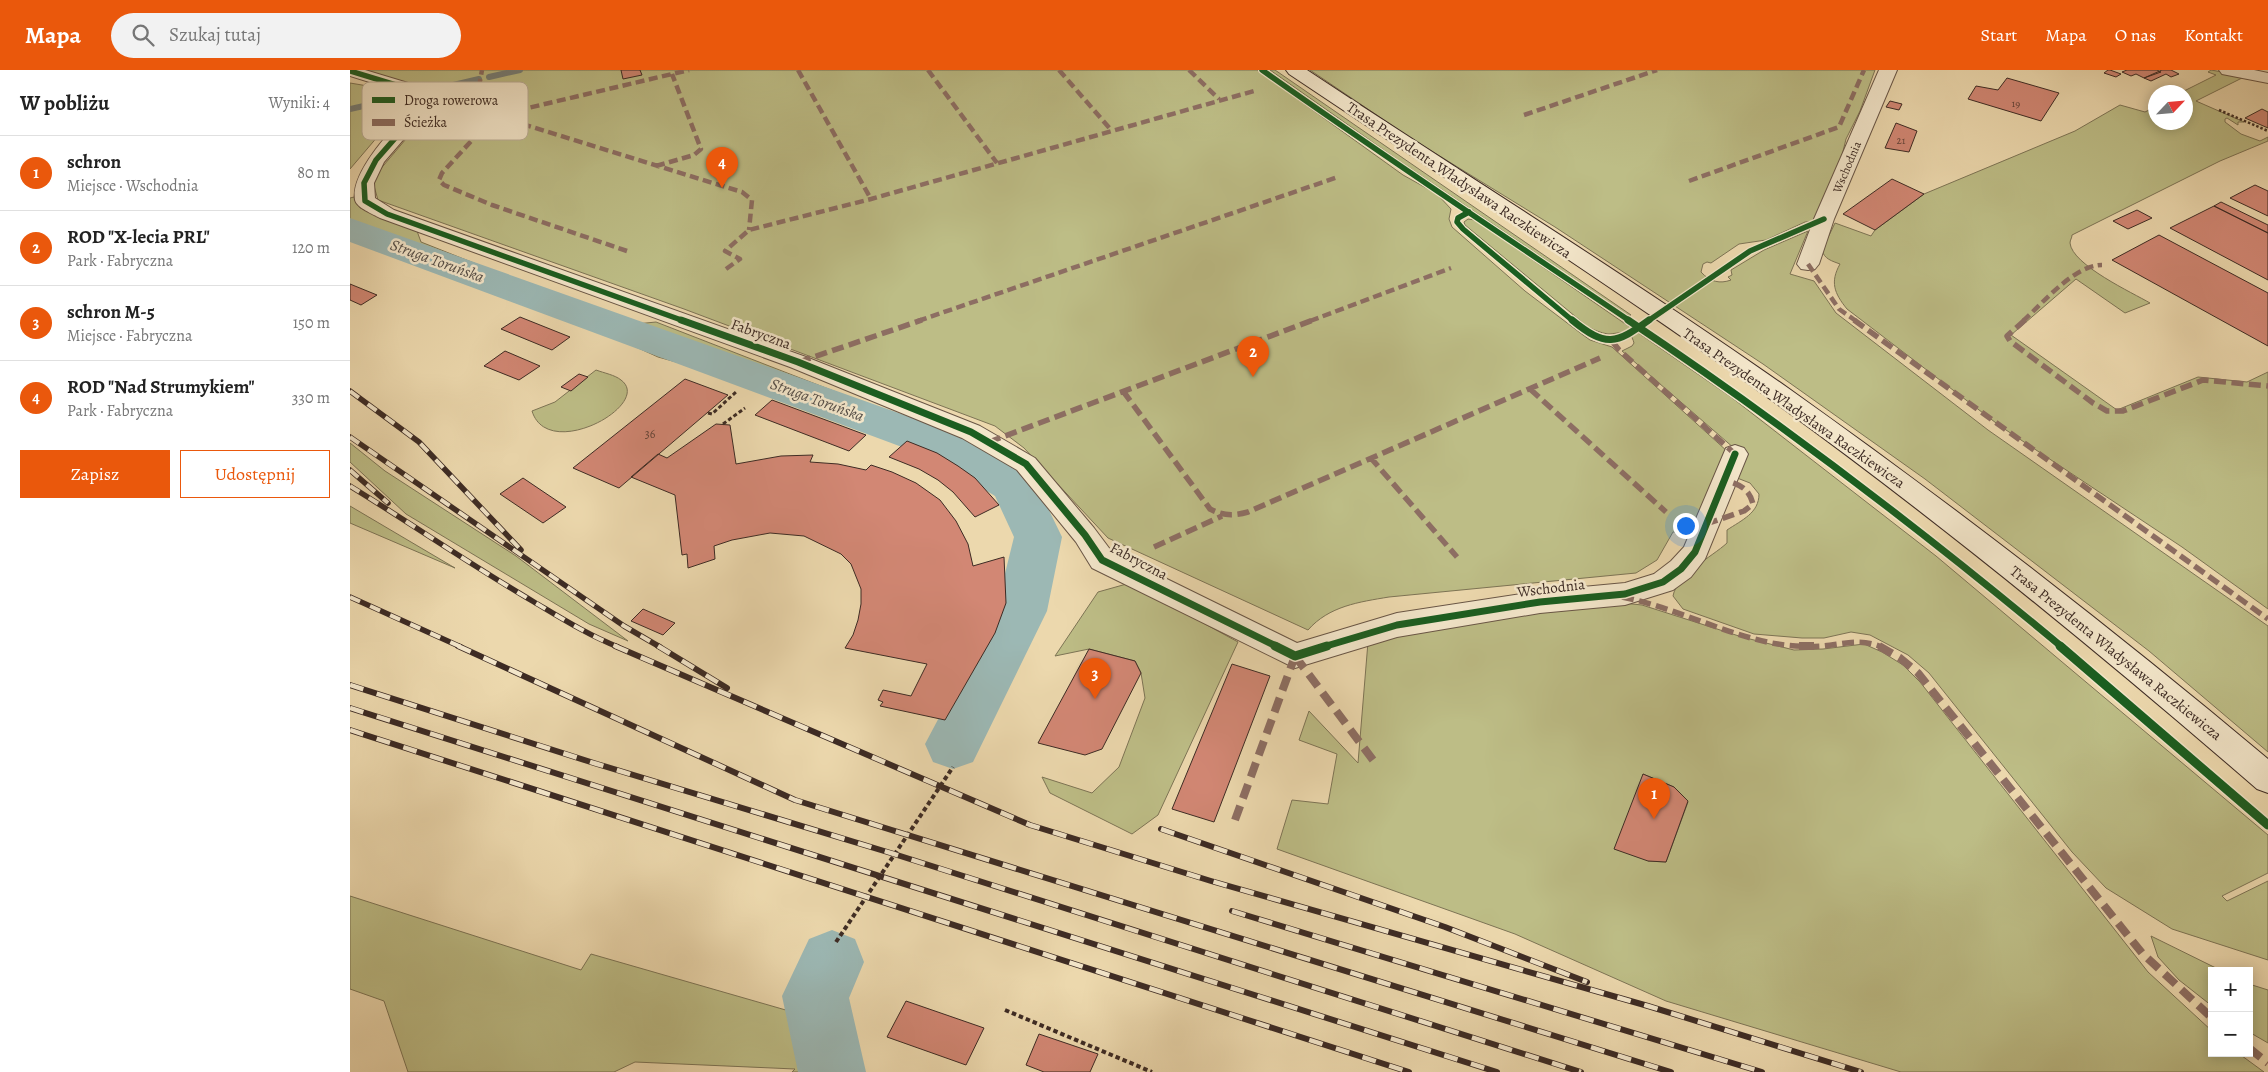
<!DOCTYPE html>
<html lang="pl">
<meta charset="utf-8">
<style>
body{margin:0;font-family:Alegreya,serif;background:#f2f2f2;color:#222}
.controls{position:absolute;right:15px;bottom:15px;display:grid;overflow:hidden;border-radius:0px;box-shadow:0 2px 12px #0003}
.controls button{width:45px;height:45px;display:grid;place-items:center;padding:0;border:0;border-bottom:1px solid #e0e0e0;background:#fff;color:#222;font:25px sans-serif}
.compass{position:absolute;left:1798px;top:15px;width:45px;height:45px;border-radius:50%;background:#fff;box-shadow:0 2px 12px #0003;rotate:64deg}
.you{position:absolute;left:1335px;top:455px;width:18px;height:18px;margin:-12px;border:4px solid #fff;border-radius:50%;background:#1a73e8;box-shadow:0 0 0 8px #1a73e833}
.badge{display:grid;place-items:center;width:32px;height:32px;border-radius:50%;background:#ea580c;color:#fff;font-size:16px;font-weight:700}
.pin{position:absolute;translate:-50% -41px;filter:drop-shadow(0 1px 2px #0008)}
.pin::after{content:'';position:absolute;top:26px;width:18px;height:15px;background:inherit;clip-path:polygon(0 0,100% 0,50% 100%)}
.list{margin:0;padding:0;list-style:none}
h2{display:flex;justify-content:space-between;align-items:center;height:65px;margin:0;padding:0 20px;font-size:21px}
h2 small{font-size:16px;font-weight:400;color:#767676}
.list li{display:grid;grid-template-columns:32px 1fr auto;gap:15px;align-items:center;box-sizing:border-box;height:75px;padding:0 20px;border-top:1px solid #e0e0e0}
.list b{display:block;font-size:19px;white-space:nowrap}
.list p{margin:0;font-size:16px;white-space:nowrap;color:#767676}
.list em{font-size:16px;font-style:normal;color:#767676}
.actions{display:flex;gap:10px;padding:15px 20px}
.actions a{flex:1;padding:11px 0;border:1px solid #ea580c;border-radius:0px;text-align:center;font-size:18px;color:#ea580c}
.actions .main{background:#ea580c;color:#fff}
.icon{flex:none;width:28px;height:28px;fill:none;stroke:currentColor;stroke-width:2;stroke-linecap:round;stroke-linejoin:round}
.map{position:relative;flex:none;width:1918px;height:1002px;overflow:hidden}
header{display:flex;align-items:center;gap:30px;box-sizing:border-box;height:70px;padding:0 25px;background:#ea580c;color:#fff}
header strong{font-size:24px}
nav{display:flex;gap:28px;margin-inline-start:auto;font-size:18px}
.search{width:350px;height:45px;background:#f2f2f2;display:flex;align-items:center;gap:12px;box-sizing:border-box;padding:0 18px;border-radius:28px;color:#767676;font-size:19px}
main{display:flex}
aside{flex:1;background:#fff}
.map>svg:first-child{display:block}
.green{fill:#bdbd86;stroke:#7d7455;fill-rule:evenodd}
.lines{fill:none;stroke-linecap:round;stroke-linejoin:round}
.stream{stroke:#76807a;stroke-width:6}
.river{fill:#9cb8b4;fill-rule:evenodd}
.building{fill:#d28774;stroke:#3d2b24}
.minor-casing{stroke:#695646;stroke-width:2}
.secondary-casing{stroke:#3d2b24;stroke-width:2}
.path-far2{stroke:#3d2b24;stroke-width:2.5;stroke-dasharray:2.5 2;stroke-linecap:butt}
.path-far1{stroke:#3d2b24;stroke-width:3;stroke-dasharray:4 2.5;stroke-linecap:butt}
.path{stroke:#3d2b24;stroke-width:4;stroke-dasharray:4.5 3;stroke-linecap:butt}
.minor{fill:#f3e6ca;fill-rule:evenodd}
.secondary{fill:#f3e6ca;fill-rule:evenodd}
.rail-far1-casing{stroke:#3d2b24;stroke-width:5.5}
.rail-casing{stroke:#3d2b24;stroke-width:6}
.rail-far1{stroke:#f3e6ca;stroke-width:4;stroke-dasharray:11;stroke-linecap:butt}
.rail{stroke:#f3e6ca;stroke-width:4.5;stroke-dasharray:14;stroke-linecap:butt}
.quiet-far2{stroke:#8d6e63;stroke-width:4.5;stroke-dasharray:9 4.5;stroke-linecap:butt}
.quiet-far1{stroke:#8d6e63;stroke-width:5.5;stroke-dasharray:12 5.5;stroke-linecap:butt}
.quiet{stroke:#8d6e63;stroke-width:8;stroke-dasharray:15 8;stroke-linecap:butt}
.cycleway-far2-casing{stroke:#f3e6ca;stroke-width:8}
.cycleway-far1-casing{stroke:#f3e6ca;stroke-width:10}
.cycleway-casing{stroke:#f3e6ca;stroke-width:12}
.cycleway-far2{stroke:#1b5e20;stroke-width:5.5}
.cycleway-far1{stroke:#1b5e20;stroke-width:7}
.cycleway{stroke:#1b5e20;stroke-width:9}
.labels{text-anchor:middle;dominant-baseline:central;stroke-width:5;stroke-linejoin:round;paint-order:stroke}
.far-number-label{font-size:11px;fill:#624238}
.far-street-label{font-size:12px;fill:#3d2b24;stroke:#f3e6ca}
.number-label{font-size:12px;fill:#624238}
.street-label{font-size:15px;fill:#3d2b24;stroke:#f3e6ca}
.water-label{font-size:16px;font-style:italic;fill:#554e48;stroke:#f3e6ca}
.key{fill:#f3e6ca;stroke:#bcae98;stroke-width:1}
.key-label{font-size:14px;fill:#3d2b24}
</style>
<header>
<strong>Mapa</strong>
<div class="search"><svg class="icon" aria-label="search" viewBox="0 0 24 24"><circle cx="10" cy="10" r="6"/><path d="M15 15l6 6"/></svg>Szukaj tutaj</div>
<nav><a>Start</a><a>Mapa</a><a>O nas</a><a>Kontakt</a></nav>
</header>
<main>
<aside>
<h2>W pobliżu<small>Wyniki: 4</small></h2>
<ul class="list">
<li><span class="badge">1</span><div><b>schron</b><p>Miejsce · Wschodnia</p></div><em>80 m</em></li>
<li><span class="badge">2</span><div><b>ROD &quot;X-lecia PRL&quot;</b><p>Park · Fabryczna</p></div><em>120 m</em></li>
<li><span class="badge">3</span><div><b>schron M-5</b><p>Miejsce · Fabryczna</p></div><em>150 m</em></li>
<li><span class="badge">4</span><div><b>ROD &quot;Nad Strumykiem&quot;</b><p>Park · Fabryczna</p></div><em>330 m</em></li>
</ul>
<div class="actions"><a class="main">Zapisz</a><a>Udostępnij</a></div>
</aside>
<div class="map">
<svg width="1918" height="1002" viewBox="0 0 1918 1002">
<rect width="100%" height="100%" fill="#ecd8ad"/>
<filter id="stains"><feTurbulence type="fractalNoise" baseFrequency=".004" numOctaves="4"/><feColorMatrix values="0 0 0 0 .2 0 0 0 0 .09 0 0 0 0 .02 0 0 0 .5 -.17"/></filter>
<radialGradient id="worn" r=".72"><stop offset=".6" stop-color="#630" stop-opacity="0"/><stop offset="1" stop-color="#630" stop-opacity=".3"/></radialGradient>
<!-- green -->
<path class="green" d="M 7,0 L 907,0 L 1053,105 L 1087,124 L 1101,139 L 1099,149 L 1102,157 L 1175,221 L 1233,265 L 1240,270 L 1262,277 L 1378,382 L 1342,462 L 1323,462 L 1307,490 L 1286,503 L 1039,527 C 1009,532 979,536 958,560 L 758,468 L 674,378 L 645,356 L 334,239 L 28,130 L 22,109 L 84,36 L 101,28 Z
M 920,0 L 925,0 L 1281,245 L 1279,246 L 1048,90 Z
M 960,0 L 1525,0 L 1510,41 L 1496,69 L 1488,102 L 1466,151 L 1455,152 L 1416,170 L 1389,174 L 1361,193 L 1357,192 L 1353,194 L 1351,202 C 1360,212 1370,214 1381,210 L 1378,207 L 1382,205 L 1381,200 L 1414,180 L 1458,161 L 1440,204 L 1464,211 L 1486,243 L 1638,360 L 1918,556 L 1918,682 L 1799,581 L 1575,409 L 1413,294 L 1205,157 L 1062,69 Z
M 1861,0 L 1912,9 L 1916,12 L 1892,8 L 1846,31 L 1894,52 L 1888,52 L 1888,55 L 1877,48 L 1875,49 L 1875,52 L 1891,64 L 1910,71 L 1918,67 L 1918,71 L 1870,91 L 1722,165 C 1722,168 1720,170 1720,173 C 1722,195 1783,223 1800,233 L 1775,243 L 1726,209 L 1661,265 L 1767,340 L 1848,307 L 1897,312 L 1918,302 L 1918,539 L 1832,477 L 1650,356 L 1497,239 C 1484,223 1480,212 1490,194 C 1482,191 1474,189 1472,180 L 1485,153 L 1521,166 L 1525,160 L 1574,124 L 1725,61 L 1770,35 L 1795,42 L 1805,37 L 1806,52 L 1836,52 L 1836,22 L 1832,22 L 1866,5 L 1858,2 Z
M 0,13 L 42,20 L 56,28 L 50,30 L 52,38 L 0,99 Z
M 4,127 L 10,138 L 67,161 L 71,172 L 265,249 L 248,259 L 0,169 L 0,128 Z
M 1118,149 L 1125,150 L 1381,327 L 1586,486 L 1918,765 L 1918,803 L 1872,826 L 1877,831 L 1918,811 L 1918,890 L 1822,859 L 1756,818 L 1722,782 L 1579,603 L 1558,585 L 1520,565 L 1501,562 L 1474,568 L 1452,568 L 1404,564 L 1333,539 L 1323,526 C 1327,504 1362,487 1377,473 L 1377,460 C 1392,450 1409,443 1409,424 L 1400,413 L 1382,406 L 1392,385 L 1272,281 L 1282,276 L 1284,273 C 1280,257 1269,264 1258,264 C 1251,263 1244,260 1238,257 L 1115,155 L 1114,152 Z
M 306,252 L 638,381 L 617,397 L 593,380 L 414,324 L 384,308 L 308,287 L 264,267 L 286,254 Z
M 246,300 C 254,303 265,305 271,310 C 304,334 198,393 182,341 L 205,332 Z
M 0,373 L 35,401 L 166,486 L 278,571 L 239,554 L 56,444 L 0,392 Z
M 0,436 L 105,498 L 0,453 Z
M 780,513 L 888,572 L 808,745 L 782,764 L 700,723 L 692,707 L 742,723 L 769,697 L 795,628 L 791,603 L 785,591 L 739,579 L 705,586 L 748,522 Z
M 1263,532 L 1292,535 L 1392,567 L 1444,580 L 1473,579 L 1514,574 L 1532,582 L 1553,595 L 1570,612 L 1798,902 L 1862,961 L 1862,983 L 1888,983 L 1914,1002 L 1551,1002 L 1316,931 L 1165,864 L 927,779 L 942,730 L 978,734 L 987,684 L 949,670 L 959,641 L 1008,693 L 1018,572 L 1201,537 ZM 1293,704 L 1324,717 L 1338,732 L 1316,792 L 1298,791 Z
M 0,826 L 231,900 L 241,884 L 460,947 L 471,1002 L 442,1002 L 445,999 L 285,992 L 264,1002 L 58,1002 L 34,931 L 0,919 Z
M 1801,866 L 1872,901 L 1862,901 L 1862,936 L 1829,910 L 1808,887 Z
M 1899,914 L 1918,920 L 1918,973 L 1899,962 Z"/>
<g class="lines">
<!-- stream -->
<path class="stream" d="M 139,7 L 170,0
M 82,20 L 129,9
M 0,39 L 49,28"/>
<!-- river -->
<path class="river" d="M 0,148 L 619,368 L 681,403 L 712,467 L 697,541 L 623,692 L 603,699 L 583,692 L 575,674 L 646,540 L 664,467 L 645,426 L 587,390 L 0,172 Z
M 482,860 L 505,869 L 514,892 L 499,928 L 516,1002 L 448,1002 L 432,926 L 459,869 Z"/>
</g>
<!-- building -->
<path class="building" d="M 271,0 L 290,0 L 292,5 L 273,9 Z
M 1758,0 L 1760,0 L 1771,4 L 1766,7 L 1754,3 Z
M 1777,0 L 1807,0 L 1811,2 L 1794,8 L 1786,4 L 1781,6 L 1772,2 Z
M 1821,0 L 1829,4 L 1821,7 L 1816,4 L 1801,11 L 1794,8 L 1812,0 Z
M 1657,8 L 1709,23 L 1691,51 L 1618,29 L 1626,16 L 1648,20 Z
M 1540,31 L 1552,34 L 1549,40 L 1536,37 Z
M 1912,39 L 1918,42 L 1918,58 L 1895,48 Z
M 1546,53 L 1567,61 L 1559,82 L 1535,78 Z
M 1542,109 L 1574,124 L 1525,160 L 1493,144 Z
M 1905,115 L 1918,121 L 1918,146 L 1880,128 Z
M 1871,132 L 1918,155 L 1918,163 L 1864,136 Z
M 1864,136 L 1918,163 L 1918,210 L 1820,158 Z
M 1787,140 L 1802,148 L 1778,159 L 1763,151 Z
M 1809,165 L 1918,223 L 1918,276 L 1762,190 Z
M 0,214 L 27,225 L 11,235 L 0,230 Z
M 170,247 L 220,267 L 202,280 L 151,259 Z
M 155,281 L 190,296 L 169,310 L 134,296 Z
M 229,304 L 238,307 L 221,321 L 211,317 Z
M 335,309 L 378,325 L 269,418 L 223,398 Z
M 422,330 L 516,365 L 499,381 L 405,345 Z
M 366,354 L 380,355 L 386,394 L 431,386 L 463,385 L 460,392 L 488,394 L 516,400 L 521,395 L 542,402 L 566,413 L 590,430 L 606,451 L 618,474 L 623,496 L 654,487 L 656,533 L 645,563 L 595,650 L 530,636 L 533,632 L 528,630 L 533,620 L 561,626 L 577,594 L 495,578 L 503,565 L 508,550 L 511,534 L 511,519 L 501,494 L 491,484 L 454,466 L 420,463 L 382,470 L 364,476 L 365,489 L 338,498 L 337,484 L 332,485 L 325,425 L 281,407 L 308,384 L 317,388 Z
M 557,371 L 587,383 L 608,396 L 625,408 L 649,435 L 625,447 L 603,422 L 588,410 L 569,399 L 539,387 Z
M 173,408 L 216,437 L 193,453 L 150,424 Z
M 293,539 L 325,553 L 313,565 L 281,551 Z
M 739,579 L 785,591 L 791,603 L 752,679 L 735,685 L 688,673 Z
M 882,594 L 920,606 L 864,752 L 822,739 Z
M 1293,704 L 1324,717 L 1338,731 L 1316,792 L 1298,791 L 1264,779 Z
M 556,931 L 634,958 L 616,995 L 537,967 Z
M 689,964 L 748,984 L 740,1002 L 694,1002 L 676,995 Z"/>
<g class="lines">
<!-- minor casing -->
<g class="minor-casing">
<path id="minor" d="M 0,0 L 15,0 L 88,22 L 91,26 L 34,92 L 24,113 L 25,128 L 44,140 L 456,287 L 630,356 L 685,388 L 744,458 L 762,482 L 947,573 L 1047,543 L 1190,521 L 1275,513 L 1304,504 L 1321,491 L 1334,477 L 1376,378 L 1385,375 L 1394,378 L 1398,384 L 1355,489 L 1341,507 L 1323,520 L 1275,535 L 1190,543 L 1047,567 L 945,598 L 742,498 L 726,472 L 667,400 L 612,368 L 440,297 L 30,148 C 23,144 7,138 5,130 C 0,99 51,50 71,28 L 0,6 Z
M 1529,0 L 1547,0 L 1484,149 L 1469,194 L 1465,199 L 1458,200 L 1451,199 L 1447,194 L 1464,149 Z
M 1869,0 L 1904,0 L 1918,3 L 1918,13 L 1872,4 Z"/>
</g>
<!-- secondary casing -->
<g class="secondary-casing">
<path id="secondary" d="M 936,0 L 957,0 C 1117,106 1281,208 1438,318 C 1603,435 1763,559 1918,689 L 1918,723 L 1907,719 C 1750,583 1589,451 1420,329 C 1263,216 1100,112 939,4 Z"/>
</g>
<!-- path-far2 -->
<path class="path-far2" d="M 1869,40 L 1918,61"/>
<!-- path-far1 -->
<path class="path-far1" d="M 358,343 L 362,344 L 386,322
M 373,354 L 395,338"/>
<!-- path -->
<path class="path" d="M 486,872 L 603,697
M 655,940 L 802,1002"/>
<!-- minor -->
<use href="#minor" class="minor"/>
<!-- secondary -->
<use href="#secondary" class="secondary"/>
<!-- rail-far1 casing -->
<g class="rail-far1-casing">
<path id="rail-far1" d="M 0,321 L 69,372 L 171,480
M 0,367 L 274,556 L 310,577
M 0,400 L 38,433
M 0,416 C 62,454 121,495 184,532 C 211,548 238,565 268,577
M 0,527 L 111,577"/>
</g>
<!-- rail casing -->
<g class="rail-casing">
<path id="rail" d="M 108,576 L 445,730 L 1321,1002
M 265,576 L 680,755 L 861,811 L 1298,936 L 1511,1002
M 308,576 L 377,618
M 0,615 L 247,694 L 544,784 L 1231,1002
M 0,638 L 1147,1002
M 0,660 L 1059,1002
M 811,759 L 1095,857 L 1237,912
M 882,841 L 1412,1002"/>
</g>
<!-- rail-far1 -->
<use href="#rail-far1" class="rail-far1"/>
<!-- rail -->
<use href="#rail" class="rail"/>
<!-- quiet-far2 -->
<path class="quiet-far2" d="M 448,0 L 521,129
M 578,0 L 647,93
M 709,0 L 762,61
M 839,0 L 869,29
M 82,26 L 392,122 L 402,130 L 399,160
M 110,36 L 128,22 L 132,0
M 1174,45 L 1307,0
M 306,96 L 344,85 L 351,79 L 322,4
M 1339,111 L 1489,57 L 1514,0
M 277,181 L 142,135 L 94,115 L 89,110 L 92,103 L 144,46 L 339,0
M 1458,194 L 1489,239 L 1506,251
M 376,199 L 390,189 L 375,181 L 399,160 L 521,129 L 904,21
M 568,251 L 988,107
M 960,251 L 1101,198
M 1673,251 C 1693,233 1724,195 1752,195"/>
<!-- quiet-far1 -->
<path class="quiet-far1" d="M 1504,250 L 1918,549
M 1675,250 L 1657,266 L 1660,271 L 1743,333 L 1757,341 L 1773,341 L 1853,310 L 1918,316
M 1262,271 L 1269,280 L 1385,384
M 449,292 L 572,250
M 1180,319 L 1316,442
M 773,321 L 860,439 C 873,446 884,446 898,442 L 1250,288
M 639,372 L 963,250
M 1020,387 L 1107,487
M 1356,454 L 1394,441 L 1403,434 C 1399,418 1389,414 1374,410
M 804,477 L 872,446
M 1272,527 C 1324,537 1371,563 1422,573 C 1438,576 1456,577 1472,576 C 1494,574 1510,568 1532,577"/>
<!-- quiet -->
<path class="quiet" d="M 1449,576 L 1468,576
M 1529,576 L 1550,588 L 1568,603 L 1792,883 L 1862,948
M 945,586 L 1026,694
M 885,750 L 945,586
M 1899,978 L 1918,993"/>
<!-- cycleway-far2 casing -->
<g class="cycleway-far2-casing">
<path id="cycleway-far2" d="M 912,0 C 1033,86 1157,168 1280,251
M 0,1 L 82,26 L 26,90 L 14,113 L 15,131 L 37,144 L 334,251
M 1119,142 L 1108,148 L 1107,152 L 1113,159 L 1223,251
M 1298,251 L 1400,181 L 1474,149"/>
</g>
<!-- cycleway-far1 casing -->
<g class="cycleway-far1-casing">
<path id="cycleway-far1" d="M 331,250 L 448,292 L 621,362 L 676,394 L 735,465 L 752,490 L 928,577
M 1222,250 C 1256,278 1266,274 1299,250
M 1278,250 C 1429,351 1573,461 1712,577
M 973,577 L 1047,555 L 1190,532 L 1275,524 L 1313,512 L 1331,499 L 1345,482 L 1385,384"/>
</g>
<!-- cycleway casing -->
<g class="cycleway-casing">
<path id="cycleway" d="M 925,576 L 945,586 L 977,576
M 1710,576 L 1918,755"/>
</g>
<!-- cycleway-far2 -->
<use href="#cycleway-far2" class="cycleway-far2"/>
<!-- cycleway-far1 -->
<use href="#cycleway-far1" class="cycleway-far1"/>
<!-- cycleway -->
<use href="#cycleway" class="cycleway"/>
</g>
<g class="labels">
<!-- far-number labels -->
<g class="far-number-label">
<text x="1666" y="33">19</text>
<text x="1551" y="70">21</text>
</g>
<!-- far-street labels -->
<g class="far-street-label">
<text transform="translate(1497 97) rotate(-67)">Wschodnia</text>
</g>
<!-- number labels -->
<g class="number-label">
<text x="300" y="364">36</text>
</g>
<!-- street labels -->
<g class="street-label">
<text transform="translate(1109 110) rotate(34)">Trasa Prezydenta Władysława Raczkiewicza</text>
<text transform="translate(411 264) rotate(20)">Fabryczna</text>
<text transform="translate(1444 338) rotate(35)">Trasa Prezydenta Władysława Raczkiewicza</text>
<text transform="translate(789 491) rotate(28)">Fabryczna</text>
<text transform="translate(1201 518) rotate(-7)">Wschodnia</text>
<text transform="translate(1766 583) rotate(39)">Trasa Prezydenta Władysława Raczkiewicza</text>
</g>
<!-- water labels -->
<g class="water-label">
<text transform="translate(87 191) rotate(20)">Struga Toruńska</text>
<text transform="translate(467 330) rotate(20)">Struga Toruńska</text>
</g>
</g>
<!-- legend -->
<rect x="12" y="12" width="166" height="58" rx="8" class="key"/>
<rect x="22" y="27" width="23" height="6" fill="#1b5e20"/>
<rect x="22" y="49" width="23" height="7" fill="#8d6e63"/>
<g class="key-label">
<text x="54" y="35">Droga rowerowa</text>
<text x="54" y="57">Ścieżka</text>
</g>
<rect width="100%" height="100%" filter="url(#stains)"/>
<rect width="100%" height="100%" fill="url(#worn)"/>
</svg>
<div class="controls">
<button>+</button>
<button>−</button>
</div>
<svg class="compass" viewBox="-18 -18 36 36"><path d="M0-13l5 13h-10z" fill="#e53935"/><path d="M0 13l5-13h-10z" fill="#767676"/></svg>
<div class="you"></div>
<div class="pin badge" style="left:1304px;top:749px">1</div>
<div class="pin badge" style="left:903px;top:307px">2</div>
<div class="pin badge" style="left:745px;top:629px">3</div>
<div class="pin badge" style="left:372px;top:118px">4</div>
</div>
</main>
